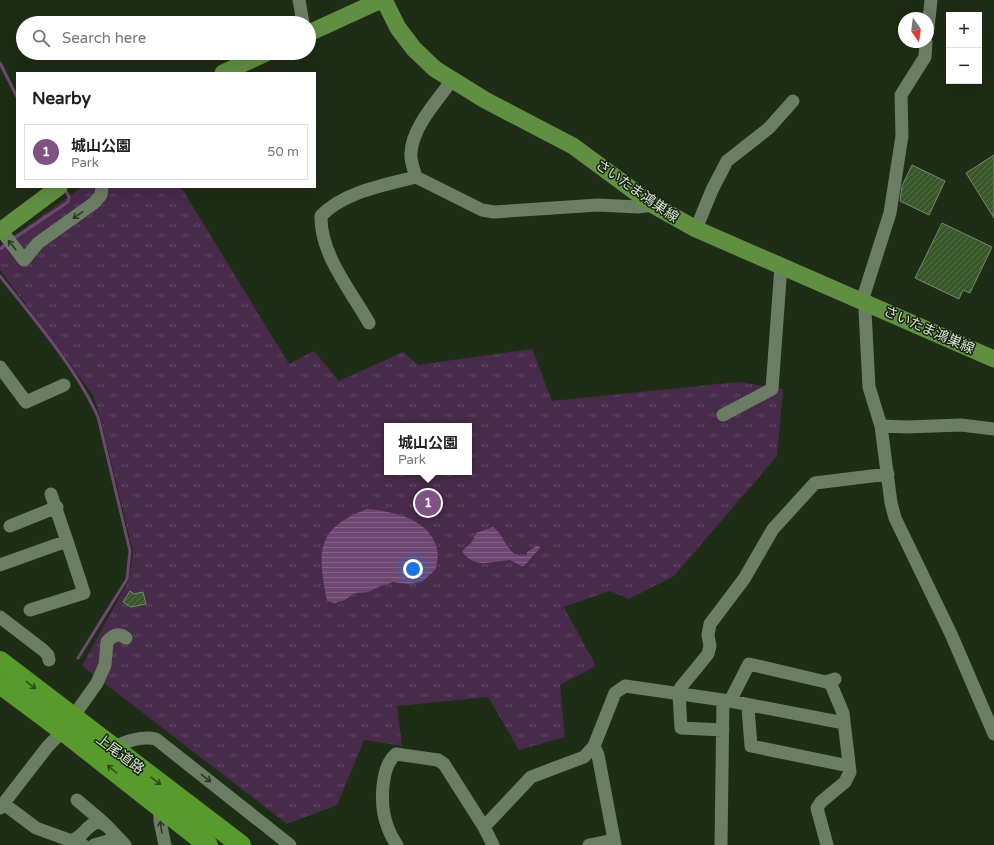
<!DOCTYPE html>
<meta charset="utf-8">
<style>
body{margin:0;font-family:"Varela Round","Noto Sans JP",sans-serif;background:#f2f2f2;color:#222}
.controls{position:absolute;right:12px;top:12px;display:grid;overflow:hidden;border-radius:0px;box-shadow:0 4px 16px #0002}
.controls button{width:36px;height:36px;display:grid;place-items:center;padding:0;border:0;border-bottom:1px solid #e0e0e0;background:#fff;color:#222;font:20px sans-serif}
.compass{position:absolute;left:898px;top:12px;width:36px;height:36px;border-radius:50%;background:#fff;box-shadow:0 4px 16px #0002;rotate:166deg}
.you{position:absolute;left:413px;top:569px;width:14px;height:14px;margin:-10px;border:3px solid #fff;border-radius:50%;background:#1a73e8;box-shadow:0 0 0 6px #1a73e833}
.badge{display:grid;place-items:center;width:26px;height:26px;border-radius:50%;background:#7e5282;color:#fff;font-size:13px;font-weight:700}
.pin{position:absolute;translate:-50% -50%;border:2px solid #fff;box-shadow:0 1px 4px #0006}
.popup{position:absolute;left:384px;top:423px;width:88px;height:52px;box-sizing:border-box;display:grid;place-content:center;border-radius:0px;background:#fff;filter:drop-shadow(0 1px 3px #0005);font-size:13px;white-space:nowrap;color:#767676}
.popup b{font-size:15px;color:#222}
.popup::after{content:'';position:absolute;left:50%;top:100%;margin-left:-8px;border:8px solid transparent;border-top-color:#fff}
.list{margin:0;padding:0;list-style:none}
h2{display:flex;justify-content:space-between;align-items:center;height:52px;margin:0;padding:0 16px;font-size:17px}
h2 small{font-size:13px;font-weight:400;color:#767676}
.list li{display:grid;grid-template-columns:26px 1fr auto;gap:12px;align-items:center;box-sizing:border-box;height:56px;margin:0 8px 8px;padding:0 8px;border:1px solid #e0e0e0;border-radius:0px}
.list b{display:block;font-size:15px;white-space:nowrap}
.list p{margin:0;font-size:13px;white-space:nowrap;color:#767676}
.list em{font-size:13px;font-style:normal;color:#767676}
.icon{flex:none;width:22px;height:22px;fill:none;stroke:currentColor;stroke-width:2;stroke-linecap:round;stroke-linejoin:round}
.map{position:relative;flex:none;width:994px;height:845px;overflow:hidden}
.search{position:absolute;background:#fff;box-shadow:0 4px 16px #0002;left:16px;top:16px;width:300px;height:44px;display:flex;align-items:center;gap:10px;box-sizing:border-box;padding:0 14px;border-radius:22px;color:#767676;font-size:15px}
.panel{position:absolute;background:#fff;box-shadow:0 4px 16px #0002;left:16px;top:72px;width:300px;height:116px;border-radius:0px}
.map>svg:first-child{display:block}
.park{fill:url(#park-tufts);fill-rule:evenodd}
.water{fill:url(#water-rules)}
.lines{fill:none;stroke-linecap:round;stroke-linejoin:round}
.stream{stroke:#6e4872;stroke-width:3}
.building{fill:url(#building-hatch);stroke:#77886e}
.minor{stroke:#6b7d63;stroke-width:13}
.major{stroke:#608f42;stroke-width:17}
.highway{stroke:#589b2c;stroke-width:20}
.oneway{stroke:#2a3a22}
.oneway2{stroke:#2c4d18}
.labels{text-anchor:middle;dominant-baseline:central;stroke-width:3;stroke-linejoin:round;paint-order:stroke}
.street-label{font-size:14px;fill:#d8e2d3;stroke:#15230d}
</style>
<div class="map">
<svg width="994" height="845" viewBox="0 0 994 845">
<defs>
<pattern id="park-tufts" width="24" height="20" patternUnits="userSpaceOnUse"><rect width="24" height="20" fill="#482a4b"/><path d="M3 7l-1-3M5 7V3M7 7l1-3M15 17l-1-3M17 17v-4M19 17l1-3" fill="none" stroke="#624964"/></pattern>
<pattern id="water-rules" width="6" height="5" patternUnits="userSpaceOnUse"><rect width="6" height="5" fill="#6e4872"/><path d="M0 2.5h6" fill="none" stroke="#826285"/></pattern>
<pattern id="building-hatch" width="6" height="6" patternUnits="userSpaceOnUse"><rect width="6" height="6" fill="#395829"/><path d="M-1 1l2-2M0 6l6-6M5 7l2-2" fill="none" stroke="#557047"/></pattern>
</defs>
<rect width="100%" height="100%" fill="#1e2d16"/>
<!-- park -->
<path class="park" d="M 82,187 L 181,187 L 289,364 L 314,351 L 339,381 L 403,352 L 418,365 L 532,349 L 552,401 L 738,382 L 783,389 L 777,456 L 674,576 L 629,599 L 610,591 L 564,607 L 596,666 L 560,685 L 565,737 L 519,750 L 488,697 L 397,706 L 402,746 L 364,740 L 337,805 L 287,824 L 82,666 L 129,580 L 133,551 L 99,413 L 93,395 L 0,270 L 0,246 ZM 387,426 L 469,426 L 469,472 L 387,472 Z"/>
<!-- water -->
<path class="water" d="M 367,509 C 396,512 433,519 438,554 C 438,558 436,565 436,569 L 423,581 L 408,584 L 393,582 L 381,586 L 368,592 L 355,593 L 345,600 L 335,603 L 327,601 C 318,553 314,529 367,509 Z
M 493,527 C 505,534 507,560 527,555 L 527,552 L 538,545 L 540,548 L 523,567 L 510,560 C 492,561 474,570 462,551 L 472,542 L 476,533 Z"/>
<g class="lines">
<!-- stream -->
<path class="stream" d="M 0,63 L 17,97
M 13,239 L 68,202 L 69,197 L 65,189
M 0,249 L 7,244
M 0,276 C 33,318 77,369 98,417 L 130,551 L 127,579 L 78,658"/>
</g>
<!-- building -->
<path class="building" d="M 994,155 L 994,218 L 966,173 Z
M 912,165 L 945,181 L 929,215 L 900,201 L 902,186 Z
M 942,223 L 992,247 L 970,293 L 963,290 L 959,299 L 915,278 Z
M 130,591 L 134,594 L 143,592 L 146,604 L 131,607 L 123,602 Z"/>
<g class="lines">
<!-- minor -->
<path class="minor" d="M 299,0 L 303,23
M 928,28 L 931,0
M 452,80 C 438,100 412,127 411,153 C 410,161 414,170 416,177 L 482,210 L 494,212 L 598,205 L 638,207 L 653,205
M 696,229 L 712,190 L 727,161 L 769,128 L 793,101
M 1,230 L 24,260 L 38,243 L 94,203 L 101,195 L 102,187
M 862,301 L 890,213 L 902,136 L 901,95 L 925,57 L 926,42
M 866,303 L 865,311 L 869,387 L 881,426 L 891,503 L 895,518 L 951,634 L 994,734
M 369,323 C 351,291 320,254 321,216 C 343,192 385,185 416,177
M 0,367 L 26,402 L 64,385
M 723,415 L 772,389 L 781,266
M 881,426 L 907,427 L 961,425 L 994,429
M 10,526 L 57,507
M 0,565 L 67,541 L 51,494
M 30,610 L 84,593 L 67,541
M 0,617 L 43,650 L 48,655 L 49,660
M 730,701 L 749,664 L 826,682 L 835,679
M 750,705 L 748,708 L 751,746 L 849,766
M 723,730 L 681,728 L 679,694 L 681,687 L 708,654 L 710,646 L 708,635 L 710,624 L 744,579 L 773,529 L 815,483 L 888,474
M 594,746 L 598,755 L 615,845
M 113,748 C 125,741 142,736 156,739 L 290,845
M 77,800 L 104,823
M 4,804 L 36,828 L 83,845
M 0,808 L 48,746 L 63,731 L 97,683 L 105,665 L 107,642 C 112,636 118,632 126,638
M 160,808 L 160,821 L 165,845
M 484,827 L 531,777 L 584,757 L 594,746 L 615,693 L 625,686 L 730,701 L 844,723
M 72,840 C 84,837 88,822 100,822 L 107,826 L 125,845
M 94,845 L 108,841 L 121,842
M 397,845 C 393,839 389,832 387,825 C 380,807 380,767 396,754 L 438,760 L 444,764 L 484,827 L 493,845
M 589,845 L 614,840
M 721,845 L 723,700
M 827,845 L 817,808 L 821,802 L 845,782 L 850,772 L 843,713 L 830,682"/>
<!-- major -->
<path class="major" d="M 384,0 L 398,28 L 414,49 L 435,69 L 485,100 L 573,146 L 653,205 L 696,229 L 994,359
M 309,33 L 381,0
M 223,73 L 266,53
M 0,231 L 59,187"/>
<!-- highway -->
<path class="highway" d="M 0,661 L 241,845
M 0,684 L 63,731 L 208,845"/>
</g>
<!-- one-way arrows -->
<defs><path id="oneway-shaft" d="M-6 0H5M1.5-3L5.5 0L1.5 3" fill="none" stroke-width="1.6" stroke-linecap="round" stroke-linejoin="round"/></defs>
<g class="oneway">
<use href="#oneway-shaft" transform="translate(78 215) rotate(145)"/>
<use href="#oneway-shaft" transform="translate(12 245) rotate(-129)"/>
<use href="#oneway-shaft" transform="translate(206 778) rotate(38)"/>
<use href="#oneway-shaft" transform="translate(161 827) rotate(-98)"/>
</g>
<g class="oneway2">
<use href="#oneway-shaft" transform="translate(31 685) rotate(38)"/>
<use href="#oneway-shaft" transform="translate(112 769) rotate(-141)"/>
<use href="#oneway-shaft" transform="translate(156 781) rotate(37)"/>
</g>
<g class="labels">
<!-- street labels -->
<g class="street-label">
<text transform="translate(637 191) rotate(35)">さいたま鴻巣線</text>
<text transform="translate(929 330) rotate(24)">さいたま鴻巣線</text>
<text transform="translate(120 754) rotate(37)">上尾道路</text>
</g>
</g>
</svg>
<div class="controls">
<button>+</button>
<button>−</button>
</div>
<svg class="compass" viewBox="-18 -18 36 36"><path d="M0-13l5 13h-10z" fill="#e53935"/><path d="M0 13l5-13h-10z" fill="#767676"/></svg>
<div class="you"></div>
<div class="pin badge" style="left:428px;top:503px">1</div>
<div class="popup"><b>城山公園</b>Park</div>
<div class="search"><svg class="icon" aria-label="search" viewBox="0 0 24 24"><circle cx="10" cy="10" r="6"/><path d="M15 15l6 6"/></svg>Search here</div>
<section class="panel">
<h2>Nearby<small></small></h2>
<ul class="list">
<li><span class="badge">1</span><div><b>城山公園</b><p>Park</p></div><em>50 m</em></li>
</ul>
</section>
</div>
